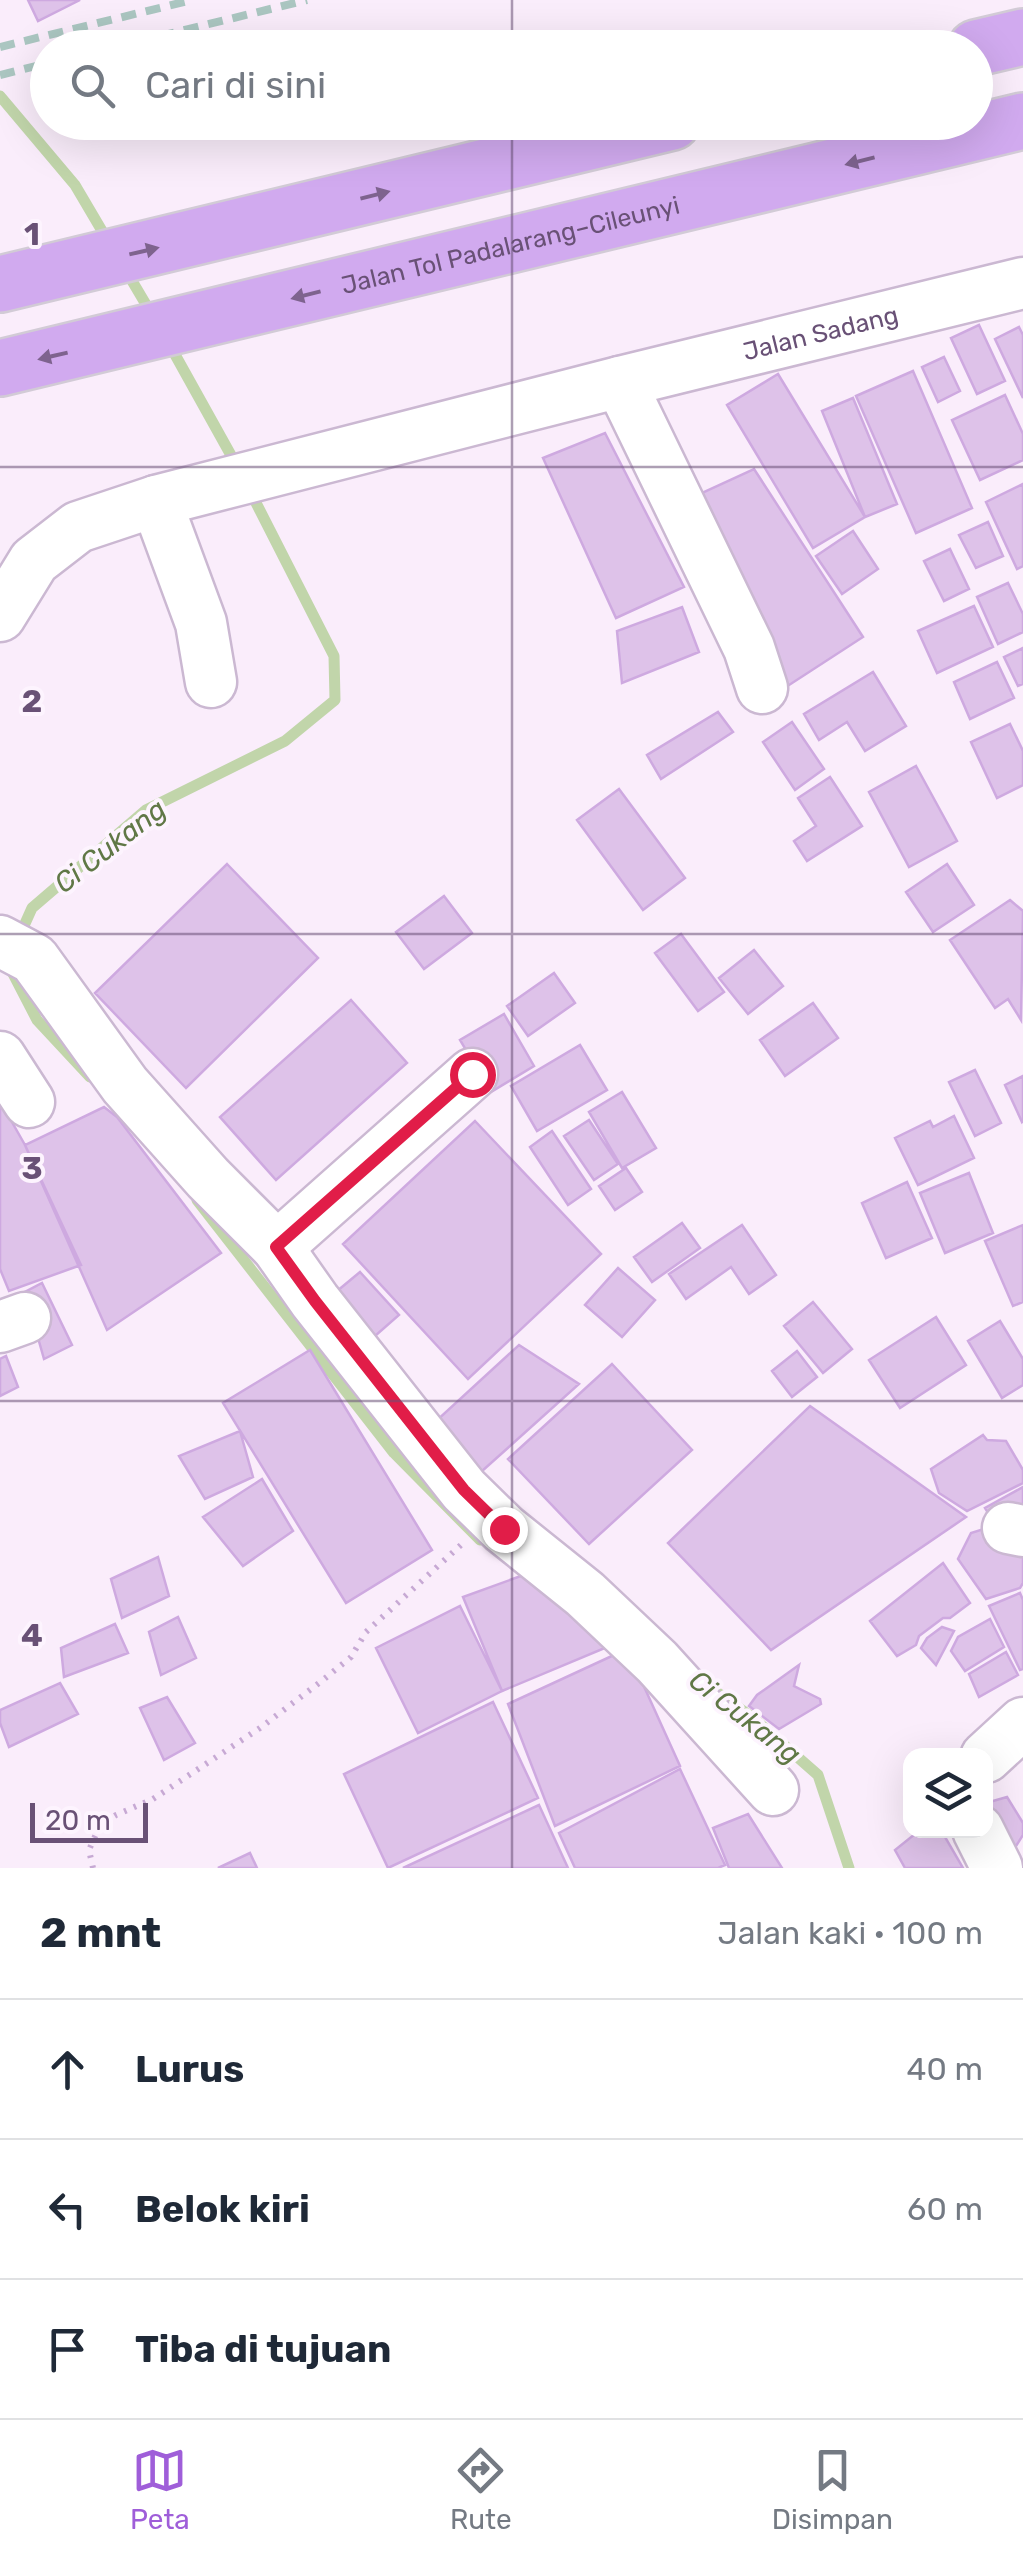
<!DOCTYPE html>
<html lang="id">
<meta charset="utf-8">
<style>
body{margin:0;font-family:Rubik,sans-serif;background:#f2f2f3;color:#1f2937}
.controls{position:absolute;right:30px;bottom:30px;display:grid;overflow:hidden;border-radius:20px;box-shadow:0 10px 40px #0002}
.controls button{width:90px;height:90px;display:grid;place-items:center;padding:0;border:0;border-bottom:2px solid #e0e1e3;background:#fff;color:#1f2937;font:50px sans-serif}
.scale{position:absolute;left:30px;bottom:25px;width:118px;box-sizing:border-box;padding-left:10px;border:5px solid #695176;border-top:0;font-size:28px;line-height:35px;white-space:nowrap;color:#695176;-webkit-text-stroke:8px #fdf4fe;paint-order:stroke}
.stop{position:absolute;width:30px;height:30px;margin:-22px;border:8px solid #e11d48;border-radius:50%;background:#fff}
.stop.end{background:#e11d48;border-color:#fff;box-shadow:0 2px 10px #0008}
.list{margin:0;padding:0;list-style:none}
h2{display:flex;justify-content:space-between;align-items:center;height:130px;margin:0;padding:0 40px;font-size:42px}
h2 small{font-size:32px;font-weight:400;color:#747a83}
.list li{display:grid;grid-template-columns:65px 1fr auto;gap:30px;align-items:center;box-sizing:border-box;height:140px;padding:0 40px;border-top:2px solid #e0e1e3}
.list b{display:block;font-size:38px;white-space:nowrap}
.list em{font-size:32px;font-style:normal;color:#747a83}
.icon{flex:none;width:55px;height:55px;fill:none;stroke:currentColor;stroke-width:2;stroke-linecap:round;stroke-linejoin:round}
.map{position:relative;flex:none;width:1023px;height:1868px;overflow:hidden}
.search{position:absolute;background:#fff;box-shadow:0 10px 40px #0002;left:30px;right:30px;top:30px;height:110px;display:flex;align-items:center;gap:25px;box-sizing:border-box;padding:0 35px;border-radius:55px;color:#747a83;font-size:38px}
.sheet{height:550px;background:#fff}
nav{display:flex;justify-content:space-around;align-items:center;box-sizing:border-box;height:140px;border-top:2px solid #e0e1e3;background:#fff;font-size:28px;color:#747a83}
nav a{display:grid;justify-items:center;gap:5px}
nav .on{color:#9f5ed9}
.map>svg:first-child{display:block}
.lines{fill:none;stroke-linecap:round;stroke-linejoin:round}
.stream{stroke:#c1d5aa;stroke-width:11}
.building{fill:#dec2e9;stroke:#cea9e0;stroke-width:2.5}
.minor-casing{stroke:#cbb8d2;stroke-width:55}
.highway-casing{stroke:#d2cbd6;stroke-width:60}
.path{stroke:#c7a9d4;stroke-width:6;stroke-dasharray:2.5 8;stroke-linecap:butt}
.minor{stroke:#fff;stroke-width:50}
.highway{stroke:#d1aaef;stroke-width:55}
.rail{stroke:#abc6c1;stroke-width:8;stroke-dasharray:15 10;stroke-linecap:butt}
.oneway{fill:#7e638e}
.route{stroke:#e11d48;stroke-width:12}
.grid{fill:none;stroke:#695176;stroke-width:2.5;stroke-opacity:0.55}
.labels{text-anchor:middle;dominant-baseline:central;stroke-width:8;stroke-linejoin:round;paint-order:stroke}
.street-label{font-size:25px;fill:#695176;stroke:#fdf4fe}
.water-label{font-size:28px;font-style:italic;fill:#607846;stroke:#fdf4fe}
.grid-label{font-size:32px;text-anchor:middle;font-weight:bold;fill:#695176;stroke:#fdf4fe;stroke-width:8;stroke-linejoin:round;paint-order:stroke}
</style>
<div class="map">
<svg width="1023" height="1868" viewBox="0 0 1023 1868">
<rect width="100%" height="100%" fill="#faedfb"/>
<g class="lines">
<!-- stream -->
<path class="stream" d="M 0,96 L 75,185 L 108,241
M 125,269 L 154,318
M 168,342 L 237,466
M 19,937 L 32,908 L 146,810 L 285,741 L 335,700 L 334,656 L 250,491
M 8,964 L 37,1020 L 90,1077
M 197,1200 L 394,1453 L 480,1540
M 708,1686 L 753,1718 L 818,1775 L 849,1868"/>
</g>
<!-- building -->
<path class="building" d="M 28,0 L 80,0 L 38,21 Z
M 979,325 L 1005,381 L 977,394 L 951,338 Z
M 1019,327 L 1023,335 L 1023,398 L 995,339 Z
M 944,357 L 960,391 L 938,402 L 922,367 Z
M 913,371 L 972,508 L 916,533 L 856,396 Z
M 778,374 L 865,517 L 813,548 L 727,405 Z
M 1005,395 L 1023,434 L 1023,460 L 980,480 L 952,420 Z
M 853,398 L 897,504 L 865,517 L 822,411 Z
M 605,433 L 684,587 L 616,618 L 543,458 Z
M 754,469 L 863,637 L 786,687 L 693,497 Z
M 1023,484 L 1023,566 L 1017,569 L 986,502 Z
M 988,522 L 1003,556 L 976,568 L 959,535 Z
M 853,531 L 878,569 L 842,594 L 816,556 Z
M 950,549 L 969,589 L 944,601 L 924,561 Z
M 1008,583 L 1023,614 L 1023,632 L 998,644 L 977,597 Z
M 974,606 L 993,647 L 937,673 L 918,631 Z
M 682,607 L 699,652 L 622,683 L 617,631 Z
M 1023,648 L 1023,684 L 1018,686 L 1004,657 Z
M 997,662 L 1014,698 L 970,719 L 954,682 Z
M 873,672 L 906,726 L 865,751 L 847,722 L 819,740 L 804,714 Z
M 718,712 L 733,732 L 661,779 L 647,755 Z
M 792,722 L 824,769 L 795,790 L 763,742 Z
M 1010,724 L 1023,751 L 1023,785 L 997,798 L 971,742 Z
M 916,766 L 957,841 L 909,867 L 869,792 Z
M 830,777 L 862,826 L 807,861 L 794,841 L 816,826 L 798,798 Z
M 619,789 L 685,878 L 643,910 L 577,820 Z
M 227,864 L 318,958 L 186,1088 L 95,993 Z
M 947,864 L 974,905 L 933,932 L 906,892 Z
M 444,896 L 472,933 L 424,969 L 396,932 Z
M 1010,900 L 1023,911 L 1021,1020 L 1008,999 L 995,1008 L 950,940 Z
M 681,934 L 724,992 L 698,1011 L 655,953 Z
M 754,950 L 783,986 L 748,1014 L 719,978 Z
M 554,973 L 575,1003 L 528,1036 L 507,1006 Z
M 351,1000 L 407,1063 L 276,1180 L 220,1117 Z
M 813,1003 L 838,1038 L 785,1076 L 760,1040 Z
M 504,1014 L 534,1066 L 491,1092 L 460,1040 Z
M 580,1045 L 607,1090 L 537,1131 L 511,1086 Z
M 975,1070 L 1001,1123 L 975,1136 L 949,1082 Z
M 1023,1076 L 1023,1121 L 1022,1122 L 1005,1085 Z
M 622,1092 L 656,1148 L 622,1168 L 589,1112 Z
M 0,1101 L 25,1145 L 81,1265 L 9,1291 L 0,1269 Z
M 104,1107 L 117,1117 L 221,1253 L 107,1330 L 25,1145 Z
M 954,1116 L 974,1158 L 918,1185 L 895,1138 L 930,1121 L 933,1127 Z
M 589,1120 L 618,1164 L 594,1180 L 564,1136 Z
M 475,1121 L 601,1254 L 468,1379 L 343,1244 Z
M 552,1131 L 591,1189 L 568,1205 L 530,1147 Z
M 626,1168 L 642,1192 L 615,1210 L 599,1186 Z
M 969,1173 L 993,1233 L 945,1253 L 920,1193 Z
M 907,1182 L 932,1238 L 886,1258 L 862,1203 Z
M 682,1223 L 700,1248 L 652,1282 L 634,1257 Z
M 742,1225 L 776,1275 L 749,1294 L 731,1267 L 686,1299 L 669,1274 Z
M 1023,1225 L 1023,1302 L 1013,1306 L 985,1241 Z
M 618,1268 L 655,1300 L 622,1337 L 585,1305 Z
M 360,1272 L 399,1315 L 375,1336 L 336,1292 Z
M 42,1283 L 72,1345 L 44,1359 L 25,1292 Z
M 813,1302 L 852,1349 L 823,1373 L 784,1326 Z
M 936,1317 L 966,1365 L 900,1408 L 869,1360 Z
M 1000,1321 L 1023,1359 L 1023,1385 L 1002,1398 L 968,1341 Z
M 519,1345 L 579,1384 L 481,1472 L 435,1422 Z
M 310,1350 L 432,1550 L 346,1603 L 223,1403 Z
M 797,1351 L 817,1377 L 792,1397 L 772,1371 Z
M 6,1356 L 18,1387 L 0,1396 L 0,1359 Z
M 612,1364 L 692,1450 L 589,1544 L 508,1459 Z
M 810,1406 L 966,1517 L 771,1650 L 668,1543 Z
M 240,1431 L 253,1477 L 205,1499 L 179,1456 Z
M 983,1435 L 987,1440 L 1006,1441 L 1023,1470 L 1023,1483 L 967,1511 L 939,1493 L 931,1469 Z
M 262,1479 L 293,1531 L 243,1566 L 203,1517 Z
M 1023,1487 L 1023,1520 L 998,1529 L 985,1508 Z
M 990,1527 L 1023,1542 L 1023,1583 L 1020,1588 L 986,1599 L 958,1559 L 971,1533 Z
M 158,1557 L 169,1596 L 122,1618 L 111,1579 Z
M 943,1563 L 970,1603 L 950,1618 L 943,1618 L 919,1636 L 916,1645 L 897,1656 L 870,1621 Z
M 543,1568 L 612,1645 L 502,1691 L 463,1597 Z
M 1020,1593 L 1023,1600 L 1023,1669 L 1020,1670 L 989,1606 Z
M 460,1606 L 502,1691 L 418,1733 L 376,1648 Z
M 178,1617 L 196,1658 L 161,1675 L 149,1632 Z
M 990,1619 L 1004,1647 L 965,1671 L 951,1651 L 958,1637 Z
M 115,1624 L 128,1653 L 64,1677 L 61,1648 Z
M 942,1627 L 954,1631 L 936,1665 L 921,1648 L 927,1638 Z
M 627,1649 L 680,1766 L 555,1826 L 508,1704 Z
M 1006,1652 L 1018,1675 L 979,1697 L 969,1674 Z
M 799,1665 L 794,1686 L 820,1699 L 821,1704 L 779,1729 L 749,1706 L 757,1695 Z
M 60,1683 L 78,1714 L 9,1747 L 0,1723 L 0,1710 Z
M 167,1697 L 195,1743 L 164,1760 L 140,1708 Z
M 493,1702 L 538,1798 L 388,1868 L 344,1774 Z
M 680,1769 L 725,1865 L 718,1868 L 575,1868 L 559,1833 Z
M 1007,1797 L 1023,1823 L 1023,1835 L 1016,1846 L 1003,1852 L 986,1825 L 986,1803 Z
M 539,1805 L 568,1868 L 403,1868 Z
M 748,1814 L 782,1868 L 729,1868 L 713,1828 Z
M 920,1830 L 941,1830 L 963,1868 L 905,1868 L 895,1850 Z
M 250,1853 L 257,1868 L 218,1868 Z"/>
<g class="lines">
<!-- minor casing -->
<g class="minor-casing">
<g id="minor">
<path d="M 620,382 L 749,648 L 762,688"/>
<path d="M 156,501 L 201,623 L 211,682"/>
<path id="s1" d="M 0,616 L 34,561 L 78,527 L 156,501 L 620,382 L 1023,283"/>
<path d="M 0,941 L 34,959 L 125,1085 L 208,1178 L 277,1247 L 315,1301 L 464,1490 L 504,1529 L 585,1594 L 657,1662 L 773,1790"/>
<path d="M 0,1057 L 29,1102"/>
<path d="M 277,1247 L 472,1074"/>
<path d="M 0,1327 L 25,1318"/>
<path d="M 1008,1528 L 1023,1531"/>
<path d="M 986,1757 L 1023,1723"/>
<path d="M 978,1830 L 997,1868"/>
</g>
</g>
<!-- highway casing -->
<g class="highway-casing">
<g id="highway">
<path d="M 976,48 L 1023,37"/>
<path d="M 0,284 L 672,122"/>
<path id="s2" d="M 0,368 L 1023,121"/>
</g>
</g>
<!-- path -->
<path class="path" d="M 93,1868 L 89,1850 L 100,1825 L 116,1815 L 153,1799 L 260,1728 L 323,1680 L 351,1657 L 366,1632 L 462,1544"/>
<!-- minor -->
<use href="#minor" class="minor"/>
<!-- highway -->
<use href="#highway" class="highway"/>
<!-- rail -->
<path class="rail" d="M 0,47 L 192,0
M 111,48 L 307,0
M 0,75 L 48,63"/>
</g>
<!-- one-way arrows -->
<defs><path id="oneway-solid" d="M-6-.8H1V-3.2L6.5 0L1 3.2V.8H-6Z" transform="scale(2.5)"/></defs>
<g class="oneway">
<use href="#oneway-solid" transform="translate(860 161) rotate(166)"/>
<use href="#oneway-solid" transform="translate(375 195) rotate(-14)"/>
<use href="#oneway-solid" transform="translate(144 251) rotate(-13)"/>
<use href="#oneway-solid" transform="translate(306 295) rotate(166)"/>
<use href="#oneway-solid" transform="translate(53 356) rotate(167)"/>
</g>
<g class="lines">
<!-- route -->
<path class="route" d="M 472,1074 L 276,1247 L 315,1301 L 464,1490 L 504,1529"/>
</g>
<!-- grid -->
<path class="grid" d="M 512,0 L 512,48M 512,122 L 512,1868M 0,467 L 1023,467M 0,934 L 1023,934M 0,1401 L 1023,1401"/>
<g class="labels">
<!-- street labels -->
<g class="street-label">
<text stroke="none"><textPath href="#s2" startOffset="525">Jalan Tol Padalarang–Cileunyi</textPath></text>
<text stroke="none"><textPath href="#s1" startOffset="888">Jalan Sadang</textPath></text>
</g>
<!-- water labels -->
<g class="water-label">
<text transform="translate(110 846) rotate(-38)">Ci Cukang</text>
<text transform="translate(745 1717) rotate(38)">Ci Cukang</text>
</g>
</g>
<g class="grid-label">
<text x="32" y="245">1</text>
<text x="32" y="712">2</text>
<text x="32" y="1179">3</text>
<text x="32" y="1646">4</text>
</g>
</svg>
<div class="controls">
<button><svg class="icon" aria-label="layers" viewBox="0 0 24 24"><path d="M12 4l9 5-9 5-9-5zM3 14l9 5 9-5"/></svg></button>
</div>
<div class="scale">20 m</div>
<div class="stop" style="left:472px;top:1074px"></div>
<div class="stop end" style="left:504px;top:1529px"></div>
<div class="search"><svg class="icon" aria-label="search" viewBox="0 0 24 24"><circle cx="10" cy="10" r="6"/><path d="M15 15l6 6"/></svg>Cari di sini</div>
</div>
<section class="sheet">
<h2>2 mnt<small>Jalan kaki · 100 m</small></h2>
<ul class="list">
<li><svg class="icon" aria-label="ahead" viewBox="0 0 24 24"><path d="M12 20V5M6 11l6-6 6 6"/></svg><div><b>Lurus</b></div><em>40 m</em></li>
<li><svg class="icon" aria-label="left" viewBox="0 0 24 24"><path d="M17 20v-9H6M10 6l-5 5 5 5"/></svg><div><b>Belok kiri</b></div><em>60 m</em></li>
<li><svg class="icon" aria-label="arrive" viewBox="0 0 24 24"><path d="M6 21V4h12l-3 4 3 4H6"/></svg><div><b>Tiba di tujuan</b></div></li>
</ul>
</section>
<nav>
<a class="on"><svg class="icon" aria-label="map" viewBox="0 0 24 24"><path d="M3 6l6-2 6 2 6-2v14l-6 2-6-2-6 2zM9 4v14M15 6v14"/></svg>Peta</a>
<a><svg class="icon" aria-label="directions" viewBox="0 0 24 24"><path d="M12 3l9 9-9 9-9-9zM9 14v-3h6M13 9l2 2-2 2"/></svg>Rute</a>
<a><svg class="icon" aria-label="saved" viewBox="0 0 24 24"><path d="M7 4h10v16l-5-4-5 4z"/></svg>Disimpan</a>
</nav>
